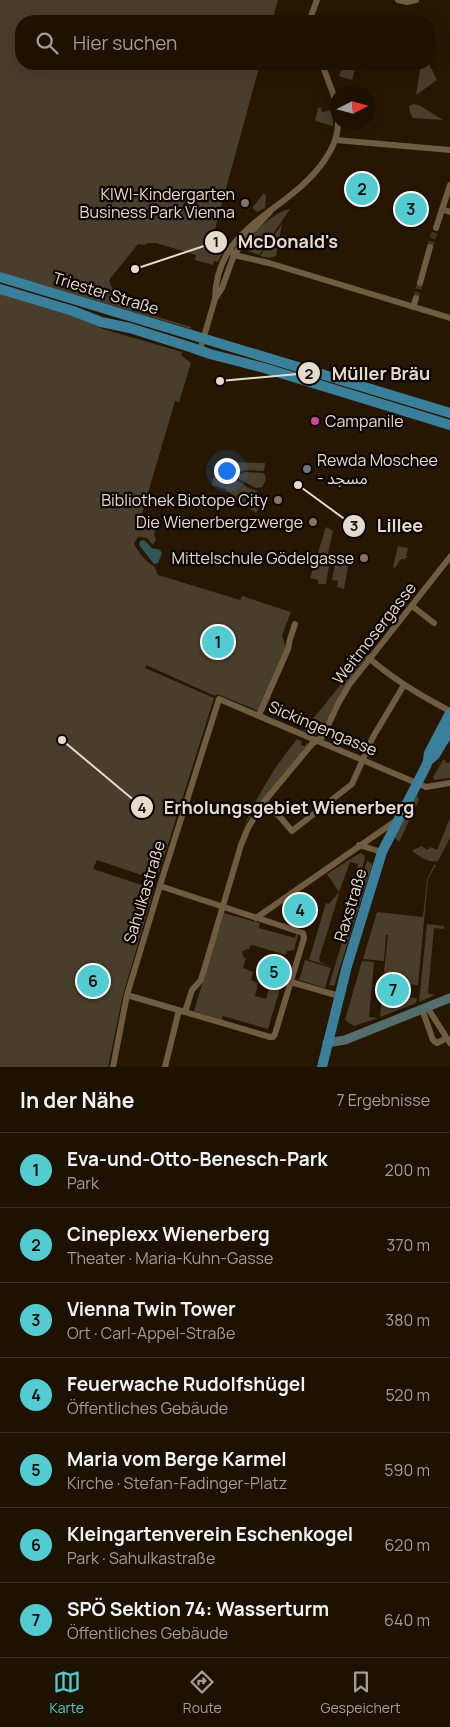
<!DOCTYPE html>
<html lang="de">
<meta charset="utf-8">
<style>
body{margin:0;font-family:Manrope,"Noto Sans Arabic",sans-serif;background:#2a1f0f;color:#f1f3f6}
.compass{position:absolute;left:330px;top:85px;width:45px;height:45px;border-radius:50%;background:#1d1100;box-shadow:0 5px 20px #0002;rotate:84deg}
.you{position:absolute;left:226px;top:470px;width:18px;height:18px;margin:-12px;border:4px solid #fff;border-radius:50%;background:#1a73e8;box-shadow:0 0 0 8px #1a73e833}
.badge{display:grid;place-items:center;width:32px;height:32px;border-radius:50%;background:#52ccd0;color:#111;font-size:16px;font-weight:700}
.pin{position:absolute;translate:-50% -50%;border:2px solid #fff;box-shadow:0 1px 5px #0006}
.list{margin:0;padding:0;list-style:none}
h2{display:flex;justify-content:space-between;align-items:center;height:65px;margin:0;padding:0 20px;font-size:21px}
h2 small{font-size:16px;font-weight:400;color:#a09d99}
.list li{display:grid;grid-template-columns:32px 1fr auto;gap:15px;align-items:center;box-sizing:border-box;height:75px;padding:0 20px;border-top:1px solid #3b3122}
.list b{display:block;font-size:19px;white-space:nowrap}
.list p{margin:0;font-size:16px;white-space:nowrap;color:#a09d99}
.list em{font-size:16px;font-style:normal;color:#a09d99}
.icon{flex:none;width:28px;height:28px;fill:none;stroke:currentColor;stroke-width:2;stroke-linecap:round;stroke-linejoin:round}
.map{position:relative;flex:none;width:450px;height:1067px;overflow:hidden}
.search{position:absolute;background:#1d1100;box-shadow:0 5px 20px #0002;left:15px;right:15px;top:15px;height:55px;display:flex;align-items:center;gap:12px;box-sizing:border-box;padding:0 18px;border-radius:20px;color:#a09d99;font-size:19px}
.sheet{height:590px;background:#1d1100}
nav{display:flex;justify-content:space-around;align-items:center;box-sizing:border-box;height:70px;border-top:1px solid #3b3122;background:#1d1100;font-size:14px;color:#a09d99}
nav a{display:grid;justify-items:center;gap:2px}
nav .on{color:#52ccd0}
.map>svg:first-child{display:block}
.green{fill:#493d2b}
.water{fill:#315659}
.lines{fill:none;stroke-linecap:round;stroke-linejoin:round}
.street-tunnel{stroke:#44341e;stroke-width:6;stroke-dasharray:6 3;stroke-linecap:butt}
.street{stroke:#6f5c41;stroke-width:6}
.secondary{stroke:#546e6e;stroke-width:9}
.primary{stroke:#3a809b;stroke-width:10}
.education-dot{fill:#8d6e63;stroke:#0a0500;stroke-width:2}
.hotel-dot{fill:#d1479c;stroke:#0a0500;stroke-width:2}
.worship-dot{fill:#6b7280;stroke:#0a0500;stroke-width:2}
.labels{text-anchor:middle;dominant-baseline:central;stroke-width:4.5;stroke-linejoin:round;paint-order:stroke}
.poi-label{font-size:16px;fill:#e6dacb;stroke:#0a0500;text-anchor:end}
.street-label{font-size:16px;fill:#e6dacb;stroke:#0a0500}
.leader{fill:none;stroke:#e6dacb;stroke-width:2}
.callout-dot{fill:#e6dacb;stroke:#0a0500;stroke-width:2}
.mark-label{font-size:15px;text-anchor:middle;font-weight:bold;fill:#111}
.callout-label{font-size:18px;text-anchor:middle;font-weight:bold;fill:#e6dacb;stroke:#0a0500;stroke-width:4.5;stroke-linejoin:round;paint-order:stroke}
</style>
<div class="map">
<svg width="450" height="1067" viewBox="0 0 450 1067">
<rect width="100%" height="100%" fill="#271700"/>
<!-- green -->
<path class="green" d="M 0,0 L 278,0 L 272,21 L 21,21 L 21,64 L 260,64 L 213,236 L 216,245 L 224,250 L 218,262 L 214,261 L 213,265 L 195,260 L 196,255 L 156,243 L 147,243 L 146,245 L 138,244 L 109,280 L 113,290 L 123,294 L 126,291 L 123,299 L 142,312 L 191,327 L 191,329 L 0,272 Z
M 343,64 L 357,64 L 352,80 L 339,76 Z
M 423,64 L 429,64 L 437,80 L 416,95 L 420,69 Z
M 413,104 L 419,105 L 443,120 L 413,118 L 410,112 L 409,106 Z
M 321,107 L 322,112 L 333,110 L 333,126 L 315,121 L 318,108 Z
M 264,193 L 266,196 L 265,208 L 257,212 L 252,208 Z
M 290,209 L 259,255 L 249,251 L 247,248 C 249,233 276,211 290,209 Z
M 282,224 L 276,256 L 269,258 L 260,256 Z
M 0,294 L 77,317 L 103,329 L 182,352 L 181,355 L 191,363 L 179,402 L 175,401 L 141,517 L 144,518 L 143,523 L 156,527 L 154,535 L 156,539 L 153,545 L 147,538 L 138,537 L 134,543 C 137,551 147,563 154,566 L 158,575 L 240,600 L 242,596 L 291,612 L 282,635 L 286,648 L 259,711 L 217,694 L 215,696 L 146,665 L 145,668 L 214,698 L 158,876 L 154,875 L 153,879 L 97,860 L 93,869 L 154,889 L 123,995 L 108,1067 L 0,1067 Z
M 228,462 L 265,463 L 264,471 L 245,470 L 235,474 L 231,474 L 227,470 Z
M 245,472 L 263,473 C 268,477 265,482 262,487 L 256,488 L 239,479 L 239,475 Z
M 217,475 L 225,479 L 233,479 L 242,483 L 248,488 L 257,491 L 259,498 L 258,498 L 258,505 L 260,506 L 256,513 L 225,489 L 212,485 L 213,478 Z
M 326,527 L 333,531 L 328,553 L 331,554 L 326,584 L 318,584 L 318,580 L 310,578 Z
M 398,546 L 408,548 L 406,556 L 408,556 L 405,559 L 401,559 L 395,568 L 393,567 Z
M 335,563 L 348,566 L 344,589 L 337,587 L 338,581 L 332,580 Z
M 365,655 L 367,657 L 352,677 L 324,728 L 315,735 L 303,731 Z
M 297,739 L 302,741 L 301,745 L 305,746 L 306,743 L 308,744 L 257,806 L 244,826 C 258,794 275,766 297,739 Z
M 443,760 L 446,760 L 445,762 L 448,763 L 450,762 L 450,778 L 434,780 L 433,777 Z
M 417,794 L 419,800 L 399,842 L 395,838 Z
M 450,818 L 450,838 L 438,861 C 428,863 420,857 412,851 L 421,846 L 428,850 L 430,847 L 437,850 Z
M 360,853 L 364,855 L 365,858 L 361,872 L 356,871 L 358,864 L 350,862 L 339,892 L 327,874 Z
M 367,861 L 371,863 L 372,866 L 334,986 L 329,985 Z
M 434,865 L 436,865 L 428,879 L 418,985 L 402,984 L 403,976 L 389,974 L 389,978 L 401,979 L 400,984 L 383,982 L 384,973 L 388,973 L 384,972 L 388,935 L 386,935 L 384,961 L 363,959 L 377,912 L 423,917 L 427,879 Z
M 338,893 L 339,894 L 319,959 L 320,962 L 331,966 L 309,960 L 326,903 L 329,904 Z
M 224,913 L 260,923 L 259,928 L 295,938 L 296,934 L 298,935 L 294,950 L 287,951 L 286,955 L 252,945 L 250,946 L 249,950 L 246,949 L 242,952 L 243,957 L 246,958 L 243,968 L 253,972 L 251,980 L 258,983 L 255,996 L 266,999 L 271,982 L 285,986 L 281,985 L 268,1029 L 223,1016 L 222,1020 L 194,1011 Z
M 427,924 L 444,926 L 444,929 L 434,928 L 428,993 L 435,995 L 419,1002 Z
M 305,960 L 331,968 L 325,988 L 299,980 Z
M 362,961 L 374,962 L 369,1017 L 378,1018 L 354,1026 L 345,1020 Z
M 382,994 L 417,998 L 416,1003 L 380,1017 Z"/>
<!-- water -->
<path class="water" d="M 144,540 L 152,548 L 160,550 L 162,553 L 158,563 L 154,564 L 139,545 L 140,541 Z"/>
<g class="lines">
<!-- street-tunnel -->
<path class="street-tunnel" d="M 430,247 L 436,228
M 416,298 L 420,283"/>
<!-- street -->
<path class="street" d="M 398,0 L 407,2 L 416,0
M 311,21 L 311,16 L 317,0
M 322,64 L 334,96 L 338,112
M 336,140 L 450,150
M 442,209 L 450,212
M 436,228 L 450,185
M 230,250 L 234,255 L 269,263 L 450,318
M 420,283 L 430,247
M 215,299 C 216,224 288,213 324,161 C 332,149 338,138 338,122
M 413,307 L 416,298
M 200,350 L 215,299 L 222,288 L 234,255 L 251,232 L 270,212
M 412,606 L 434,623
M 369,658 C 394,680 421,696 450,711
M 259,715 L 288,649 L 290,639 L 295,624
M 263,803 L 280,817 L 292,831 L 352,784 L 373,737 L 404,685
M 359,845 L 382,852
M 256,918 L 397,820
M 291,982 L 339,996
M 127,995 L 270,1037 L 273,1037 L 275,1034 L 304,938 L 303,933 L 160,886
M 427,1007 L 450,1043
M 422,1009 L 433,1040 L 437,1043 L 447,1038
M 185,1012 L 192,990 L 201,980 L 241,845 L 248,828 L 263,803 L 312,744 L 323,736 L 338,704 L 349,685 L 450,557
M 113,1067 L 127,995 L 162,879 L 219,699 L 426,787 L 450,783
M 165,1067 L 179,1010"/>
<!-- secondary -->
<path class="secondary" d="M 327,1043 L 345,1040 L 450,998"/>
<!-- primary -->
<path class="primary" d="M 0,277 L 450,413
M 0,289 L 73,311 L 101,322 L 130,328 L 190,347 L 210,354 L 264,368 L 450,425
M 428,760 L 429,753 L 450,713
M 322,1067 L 347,966 L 382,852 L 426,766 L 428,761 L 435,755 L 450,730"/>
</g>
<!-- markers -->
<g class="education-dot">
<circle cx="245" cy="203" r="5"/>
<circle cx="278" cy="500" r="5"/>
<circle cx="313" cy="522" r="5"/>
<circle cx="364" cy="558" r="5"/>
</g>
<circle class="hotel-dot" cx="315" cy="421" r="5"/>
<circle class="worship-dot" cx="307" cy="469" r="5"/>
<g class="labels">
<!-- poi labels -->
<g class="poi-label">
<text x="235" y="194">KIWI-Kindergarten<tspan x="235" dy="18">Business Park Vienna</tspan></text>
<text x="325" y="421" text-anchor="start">Campanile</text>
<text x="317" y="460" text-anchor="start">Rewda Moschee<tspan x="317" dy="18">- مسجد</tspan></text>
<text x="268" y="500">Bibliothek Biotope City</text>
<text x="303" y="522">Die Wienerbergzwerge</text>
<text x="354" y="558">Mittelschule Gödelgasse</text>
</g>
<!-- street labels -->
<g class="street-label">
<text transform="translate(106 293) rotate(17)">Triester Straße</text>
<text transform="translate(374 633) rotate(-52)">Weitmosergasse</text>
<text transform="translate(323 728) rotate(23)">Sickingengasse</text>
<text transform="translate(144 892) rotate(-73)">Sahulkastraße</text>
<text transform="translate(350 905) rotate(-73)">Raxstraße</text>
</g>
</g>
<!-- callouts -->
<path class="leader" d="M135 269L216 242M220 381L309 373M298 485L354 526M62 740L142 807"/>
<g class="callout-dot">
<circle cx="135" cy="269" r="5"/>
<circle cx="220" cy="381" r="5"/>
<circle cx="298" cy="485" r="5"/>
<circle cx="62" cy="740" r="5"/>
<circle cx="216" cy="242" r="12"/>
<circle cx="309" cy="373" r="12"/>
<circle cx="354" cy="526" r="12"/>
<circle cx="142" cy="807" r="12"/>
</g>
<g class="mark-label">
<text x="216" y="247">1</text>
<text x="309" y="379">2</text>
<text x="354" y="531">3</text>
<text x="142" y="813">4</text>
</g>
<g class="callout-label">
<text x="288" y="248">McDonald's</text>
<text x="381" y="380">Müller Bräu</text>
<text x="400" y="532">Lillee</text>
<text x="289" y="814">Erholungsgebiet Wienerberg</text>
</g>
</svg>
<svg class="compass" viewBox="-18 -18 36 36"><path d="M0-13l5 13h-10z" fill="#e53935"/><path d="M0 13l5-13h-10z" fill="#a09d99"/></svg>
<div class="you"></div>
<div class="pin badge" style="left:218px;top:642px">1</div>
<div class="pin badge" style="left:362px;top:189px">2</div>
<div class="pin badge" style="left:411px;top:209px">3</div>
<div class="pin badge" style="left:300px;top:910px">4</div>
<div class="pin badge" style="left:274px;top:972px">5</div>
<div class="pin badge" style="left:93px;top:981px">6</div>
<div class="pin badge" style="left:393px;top:990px">7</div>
<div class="search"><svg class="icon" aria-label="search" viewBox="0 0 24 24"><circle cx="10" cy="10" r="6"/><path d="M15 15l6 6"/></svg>Hier suchen</div>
</div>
<section class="sheet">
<h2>In der Nähe<small>7 Ergebnisse</small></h2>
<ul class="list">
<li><span class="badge">1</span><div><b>Eva-und-Otto-Benesch-Park</b><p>Park</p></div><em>200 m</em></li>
<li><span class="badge">2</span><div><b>Cineplexx Wienerberg</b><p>Theater · Maria-Kuhn-Gasse</p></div><em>370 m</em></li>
<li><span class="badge">3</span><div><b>Vienna Twin Tower</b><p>Ort · Carl-Appel-Straße</p></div><em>380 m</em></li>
<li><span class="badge">4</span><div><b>Feuerwache Rudolfshügel</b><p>Öffentliches Gebäude</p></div><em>520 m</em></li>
<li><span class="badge">5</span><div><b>Maria vom Berge Karmel</b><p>Kirche · Stefan-Fadinger-Platz</p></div><em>590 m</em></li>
<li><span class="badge">6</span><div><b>Kleingartenverein Eschenkogel</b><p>Park · Sahulkastraße</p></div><em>620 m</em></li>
<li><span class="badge">7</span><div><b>SPÖ Sektion 74: Wasserturm</b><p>Öffentliches Gebäude</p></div><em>640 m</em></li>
</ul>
</section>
<nav>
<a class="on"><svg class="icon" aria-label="map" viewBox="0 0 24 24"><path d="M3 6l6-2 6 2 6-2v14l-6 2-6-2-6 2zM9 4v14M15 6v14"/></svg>Karte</a>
<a><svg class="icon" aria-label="directions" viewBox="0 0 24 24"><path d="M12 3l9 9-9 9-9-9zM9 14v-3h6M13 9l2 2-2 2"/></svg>Route</a>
<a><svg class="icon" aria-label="saved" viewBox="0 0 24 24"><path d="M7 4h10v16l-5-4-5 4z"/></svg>Gespeichert</a>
</nav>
